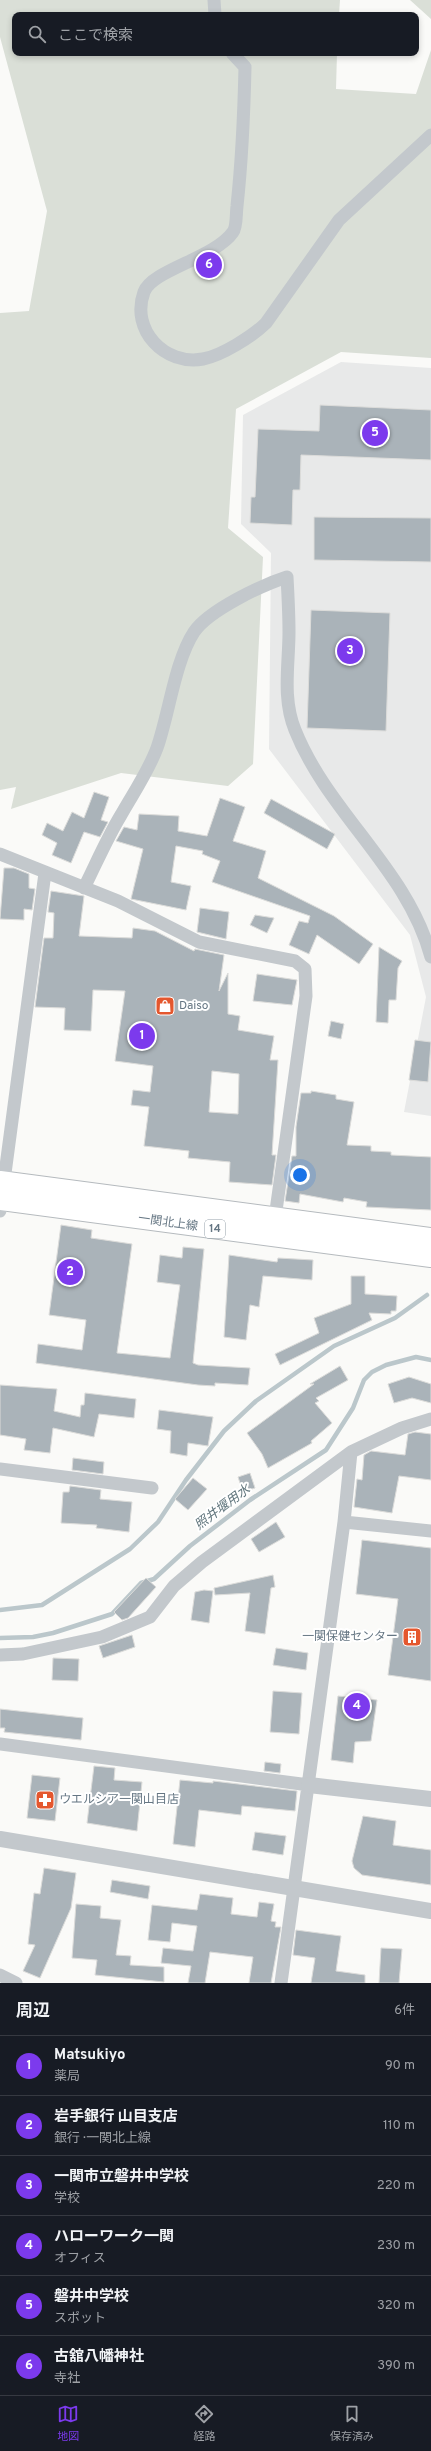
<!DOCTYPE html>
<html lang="ja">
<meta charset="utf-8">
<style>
body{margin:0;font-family:Overpass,"Noto Sans JP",sans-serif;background:#20242c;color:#f1f3f6}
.you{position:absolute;left:300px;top:1175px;width:14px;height:14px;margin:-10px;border:3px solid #fff;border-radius:50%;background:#1a73e8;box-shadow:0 0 0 6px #1a73e833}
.badge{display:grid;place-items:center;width:26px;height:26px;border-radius:50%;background:#7c3aed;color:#fff;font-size:13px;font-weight:700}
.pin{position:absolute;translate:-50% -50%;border:2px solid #fff;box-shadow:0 1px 4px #0006}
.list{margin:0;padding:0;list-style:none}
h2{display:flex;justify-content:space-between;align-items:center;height:52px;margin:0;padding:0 16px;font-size:17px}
h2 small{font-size:13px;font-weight:400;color:#9ea1a6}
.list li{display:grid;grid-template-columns:26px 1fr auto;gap:12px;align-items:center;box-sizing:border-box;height:60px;padding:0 16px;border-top:1px solid #363941}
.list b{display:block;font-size:15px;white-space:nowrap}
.list p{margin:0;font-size:13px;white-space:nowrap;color:#9ea1a6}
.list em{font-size:13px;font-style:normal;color:#9ea1a6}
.icon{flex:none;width:22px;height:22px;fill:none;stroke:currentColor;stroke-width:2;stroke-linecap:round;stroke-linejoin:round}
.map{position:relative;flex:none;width:431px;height:1983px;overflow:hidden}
.search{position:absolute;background:#171b24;box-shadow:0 2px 6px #0003;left:12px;right:12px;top:12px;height:44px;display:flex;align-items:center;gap:10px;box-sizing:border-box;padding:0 14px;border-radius:8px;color:#9ea1a6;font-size:15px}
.sheet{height:412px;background:#171b24}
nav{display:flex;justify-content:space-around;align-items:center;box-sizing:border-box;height:56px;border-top:1px solid #363941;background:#171b24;font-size:11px;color:#9ea1a6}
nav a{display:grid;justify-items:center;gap:2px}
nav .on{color:#7c3aed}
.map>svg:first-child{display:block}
.built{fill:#e8e9e9}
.green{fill:#dadfd7}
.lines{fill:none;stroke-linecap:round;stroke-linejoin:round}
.stream{stroke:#bbc7cb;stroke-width:4.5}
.building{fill:#aab3b9;stroke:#dcdcda;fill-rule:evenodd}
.primary-casing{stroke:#b5babe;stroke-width:22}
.minor{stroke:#c3c8cc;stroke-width:13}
.tertiary{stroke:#c3c8cc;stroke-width:16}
.primary{stroke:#fff;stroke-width:20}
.labels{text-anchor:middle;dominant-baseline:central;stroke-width:4;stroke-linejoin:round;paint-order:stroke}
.shield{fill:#fff;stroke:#939fa8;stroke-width:1}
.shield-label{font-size:11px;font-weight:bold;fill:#657683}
.poi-label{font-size:12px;fill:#657683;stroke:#fff;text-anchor:start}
.street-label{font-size:12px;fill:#657683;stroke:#fff}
.water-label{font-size:13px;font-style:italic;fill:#60757c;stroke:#fff}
</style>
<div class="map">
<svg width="431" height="1983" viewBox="0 0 431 1983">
<rect width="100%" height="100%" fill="#fafaf8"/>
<!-- built -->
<path class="built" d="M 341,362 L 431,368 L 431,1116 L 404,1112 L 426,997 L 410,935 L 269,749 L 271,553 L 241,524 L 243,415 Z"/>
<!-- green -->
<path class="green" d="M 0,0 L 340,0 L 339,15 L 15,15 L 15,53 L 337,53 L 336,89 L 416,94 L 431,50 L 431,358 L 341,352 L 236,409 L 228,528 L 263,557 L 253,764 L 228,786 L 121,773 L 11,809 L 16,787 L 0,790 L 0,313 L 29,311 L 47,211 L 0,37 Z
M 410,0 L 431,0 L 431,19 Z"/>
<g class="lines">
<!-- stream -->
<path class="stream" d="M 0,1610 L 42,1605 L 130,1549 L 158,1522 L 186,1480 L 224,1431 L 256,1401 L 334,1346 L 395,1318 L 427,1295
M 0,1638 L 33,1637 L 53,1633 L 112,1614 L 141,1583 L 154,1579 L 190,1546 L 250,1500 L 326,1450 L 353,1408 L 364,1380 L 372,1372 L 386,1365 L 416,1357 L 431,1360"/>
</g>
<!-- building -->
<path class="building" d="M 320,405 L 431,410 L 431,460 L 301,455 L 300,490 L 293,490 L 292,525 L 250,523 L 251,497 L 255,497 L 258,429 L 319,431 Z
M 314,517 L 431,518 L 431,562 L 314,560 Z
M 311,610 L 390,613 L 386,731 L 307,728 Z
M 94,792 L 109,797 L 101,820 L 108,822 L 100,837 L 84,832 L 71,863 L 52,855 L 57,843 L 42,835 L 47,823 L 63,831 L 72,812 L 84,818 Z
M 220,798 L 245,807 L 233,841 L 266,851 L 258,878 L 334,916 L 373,944 L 359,964 L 317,935 L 309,954 L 289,945 L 299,921 L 308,923 L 310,916 L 212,882 L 220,861 L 202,854 L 203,851 L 176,846 L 171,882 L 191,886 L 186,910 L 131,899 L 143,849 L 116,841 L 124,827 L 137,830 L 139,814 L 179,816 L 178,831 L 207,836 Z
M 271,799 L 335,834 L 327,849 L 264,813 Z
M 4,868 L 14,868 L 29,874 L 29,888 L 35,889 L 32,910 L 24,909 L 24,920 L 0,919 Z
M 51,891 L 84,896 L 79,936 L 132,938 L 133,928 L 155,931 L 194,951 L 195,949 L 224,955 L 219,991 L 228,973 L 228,1014 L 240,1016 L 238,1030 L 274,1036 L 270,1060 L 278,1060 L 272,1155 L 276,1155 L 272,1185 L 229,1182 L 230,1162 L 188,1158 L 189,1151 L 144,1146 L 149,1107 L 131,1105 L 133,1090 L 150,1092 L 153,1066 L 115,1061 L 125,991 L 93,990 L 91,1031 L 64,1030 L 65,1008 L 35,1007 L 44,938 L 53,938 L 54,913 L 48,912 ZM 212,1071 L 239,1074 L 238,1114 L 209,1112 Z
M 200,908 L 229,912 L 226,939 L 197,932 Z
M 255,915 L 274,918 L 267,933 L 250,925 Z
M 379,947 L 402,961 L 398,968 L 396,1000 L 389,1000 L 388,1023 L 376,1022 Z
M 257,974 L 297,980 L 292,1005 L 253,1001 Z
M 331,1021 L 344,1024 L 341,1039 L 328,1036 Z
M 415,1040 L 431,1042 L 428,1082 L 409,1080 Z
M 311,1091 L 336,1095 L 336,1099 L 354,1102 L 347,1145 L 371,1146 L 371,1151 L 391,1152 L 391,1155 L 431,1157 L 431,1210 L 366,1207 L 367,1202 L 344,1198 L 343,1202 L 300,1194 L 299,1203 L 285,1201 L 292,1156 L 296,1156 L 296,1127 L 301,1093 L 311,1093 Z
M 61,1225 L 92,1230 L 91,1238 L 132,1244 L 117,1353 L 170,1358 L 180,1285 L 157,1282 L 160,1255 L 182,1258 L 183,1247 L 204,1249 L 193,1363 L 198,1365 L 250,1368 L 248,1385 L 215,1383 L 215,1386 L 198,1385 L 36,1363 L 38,1344 L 82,1350 L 86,1320 L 49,1315 Z
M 229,1255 L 277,1262 L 278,1258 L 313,1260 L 312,1280 L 263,1276 L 259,1307 L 250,1305 L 246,1340 L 224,1337 Z
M 351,1276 L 365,1276 L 365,1294 L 397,1296 L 396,1311 L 391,1311 L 391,1314 L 369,1313 L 372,1320 L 280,1365 L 275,1354 L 319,1333 L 314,1318 L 351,1304 Z
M 340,1366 L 348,1380 L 316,1398 L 319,1401 L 315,1403 L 332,1423 L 311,1441 L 312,1443 L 268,1468 L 262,1454 L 247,1433 L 314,1384 L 310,1384 Z
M 409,1377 L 431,1384 L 431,1403 L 412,1398 L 394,1403 L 388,1384 Z
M 0,1385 L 57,1389 L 54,1411 L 80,1417 L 81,1405 L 84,1405 L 85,1393 L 136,1399 L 134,1418 L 99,1414 L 94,1437 L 53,1428 L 50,1453 L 24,1450 L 26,1439 L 0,1435 Z
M 159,1410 L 213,1417 L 208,1446 L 188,1443 L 187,1456 L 170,1453 L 171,1431 L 157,1429 Z
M 415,1432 L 431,1434 L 431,1480 L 399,1476 L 392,1513 L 354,1507 L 357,1479 L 362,1480 L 364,1455 L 371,1451 L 405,1455 L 408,1434 Z
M 73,1458 L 104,1462 L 103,1474 L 72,1470 Z
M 250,1473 L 255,1488 L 243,1492 L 238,1477 Z
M 193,1478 L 207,1489 L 188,1510 L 175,1499 Z
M 70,1486 L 101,1490 L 100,1499 L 132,1502 L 129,1532 L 96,1528 L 97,1525 L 61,1523 L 63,1492 L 69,1492 Z
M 276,1522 L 285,1537 L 259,1552 L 251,1539 Z
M 362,1540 L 431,1548 L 431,1681 L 388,1675 L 398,1599 L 356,1594 Z
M 273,1575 L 275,1587 L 271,1588 L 265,1634 L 245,1631 L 250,1593 L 215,1595 L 214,1588 Z
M 146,1578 L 156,1587 L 128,1618 L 122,1620 L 114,1612 Z
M 204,1590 L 213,1591 L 209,1623 L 191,1620 L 195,1592 Z
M 132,1635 L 135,1647 L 103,1658 L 99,1646 Z
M 276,1648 L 308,1653 L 306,1670 L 273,1665 Z
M 53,1658 L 79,1659 L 78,1681 L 52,1680 Z
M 273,1691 L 302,1693 L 299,1734 L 270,1732 Z
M 338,1696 L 377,1700 L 371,1741 L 355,1742 L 353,1763 L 331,1760 Z
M 0,1709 L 83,1718 L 81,1740 L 4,1732 L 5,1728 L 0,1728 Z
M 265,1762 L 281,1764 L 280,1773 L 264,1771 Z
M 94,1766 L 115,1768 L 114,1780 L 142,1782 L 137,1831 L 87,1823 Z
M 32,1775 L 60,1778 L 55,1821 L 27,1818 Z
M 180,1780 L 213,1783 L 213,1781 L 297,1791 L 295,1811 L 242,1806 L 241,1815 L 199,1810 L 195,1847 L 173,1844 Z
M 363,1816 L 396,1821 L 393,1845 L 431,1850 L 431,1885 L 362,1875 L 354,1868 L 352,1861 Z
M 255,1832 L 286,1836 L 283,1855 L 252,1850 Z
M 44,1868 L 76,1873 L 71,1908 L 40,1978 L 23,1971 L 35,1945 L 28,1944 L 34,1893 L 40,1894 Z
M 112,1880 L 150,1886 L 148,1899 L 110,1892 Z
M 200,1894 L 233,1898 L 231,1914 L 257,1917 L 259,1902 L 274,1904 L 271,1921 L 276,1922 L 275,1927 L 281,1927 L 271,1983 L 249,1983 L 253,1957 L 210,1952 L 205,1983 L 188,1983 L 191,1966 L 161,1963 L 163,1948 L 193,1951 L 197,1926 L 172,1923 L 170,1942 L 148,1940 L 152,1905 L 197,1910 Z
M 76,1904 L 101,1906 L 100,1918 L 121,1920 L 116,1955 L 131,1956 L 130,1965 L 164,1967 L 164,1982 L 95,1975 L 97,1960 L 72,1958 Z
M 296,1930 L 341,1936 L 336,1971 L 365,1975 L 365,1983 L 311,1983 L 315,1958 L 293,1955 Z
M 381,1948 L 402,1949 L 399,1983 L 379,1983 Z"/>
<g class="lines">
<!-- primary casing -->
<g class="primary-casing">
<path id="primary" d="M 0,1181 L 431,1238
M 0,1200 L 431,1257"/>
</g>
<!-- minor -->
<path class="minor" d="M 214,0 L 215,15
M 232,53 L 245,67 C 244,113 242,159 237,206 C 236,213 237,227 233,232 C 215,258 152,270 144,292 C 130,330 165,366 203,359 C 221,356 253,336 266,323 L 339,220 L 431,135
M 0,854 L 118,901 L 199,942 L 295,961 L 305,969 L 306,996 L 274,1225
M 84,888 C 96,864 107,838 121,815 C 134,792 148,772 157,748 C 169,714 175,661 194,632 C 209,610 262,585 287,577 C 288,595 289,614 289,632 C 289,665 282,698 295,730 C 328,813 408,870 431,957
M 0,1211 L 45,873
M 351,1452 L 402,1428 L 431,1419
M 0,1469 L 152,1488
M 344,1522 L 431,1531
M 0,1655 L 23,1654 L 102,1637 L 150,1617 L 174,1586 L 202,1562 L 351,1452 L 344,1522 L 281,1983
M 0,1744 L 309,1785
M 0,1975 L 16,1983"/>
<!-- tertiary -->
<path class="tertiary" d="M 309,1785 L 431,1799
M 0,1839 L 431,1911"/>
<!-- primary -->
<use href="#primary" class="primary"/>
</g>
<!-- icons -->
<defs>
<g id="shop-square" transform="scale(1)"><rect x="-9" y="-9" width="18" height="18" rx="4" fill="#e4572e" stroke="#fff"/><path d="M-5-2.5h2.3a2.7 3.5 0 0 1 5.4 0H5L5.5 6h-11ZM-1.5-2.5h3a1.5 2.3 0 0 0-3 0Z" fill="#fff"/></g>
<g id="building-square" transform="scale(1)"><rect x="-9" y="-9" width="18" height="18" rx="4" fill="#e4572e" stroke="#fff"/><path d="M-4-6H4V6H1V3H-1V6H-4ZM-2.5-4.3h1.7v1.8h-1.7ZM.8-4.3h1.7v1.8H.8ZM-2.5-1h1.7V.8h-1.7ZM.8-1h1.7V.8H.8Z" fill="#fff"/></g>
<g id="pharmacy-square" transform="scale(1)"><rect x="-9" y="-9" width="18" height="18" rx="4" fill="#e4572e" stroke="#fff"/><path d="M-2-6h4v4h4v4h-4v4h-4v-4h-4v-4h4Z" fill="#fff"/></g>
</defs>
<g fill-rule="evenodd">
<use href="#shop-square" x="165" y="1006"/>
<use href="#building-square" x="412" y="1637"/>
<use href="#pharmacy-square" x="45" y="1800"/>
</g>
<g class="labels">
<!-- shield labels -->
<rect class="shield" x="205" y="1220" width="20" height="18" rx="3"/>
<g class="shield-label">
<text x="215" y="1229">14</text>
</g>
<!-- poi labels -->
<g class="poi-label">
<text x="179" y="1006">Daiso</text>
<text x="398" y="1637" text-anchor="end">一関保健センター</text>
<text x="59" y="1800">ウエルシア一関山目店</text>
</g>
<!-- street labels -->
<g class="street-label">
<text transform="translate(168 1223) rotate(8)">一関北上線</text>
</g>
<!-- water labels -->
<g class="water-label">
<text transform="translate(223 1508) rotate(-37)">照井堰用水</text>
</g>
</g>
</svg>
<div class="you"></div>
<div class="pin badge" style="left:142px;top:1036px">1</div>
<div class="pin badge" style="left:70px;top:1272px">2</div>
<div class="pin badge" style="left:350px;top:651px">3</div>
<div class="pin badge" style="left:357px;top:1706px">4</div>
<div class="pin badge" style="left:375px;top:433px">5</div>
<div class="pin badge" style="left:209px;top:265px">6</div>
<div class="search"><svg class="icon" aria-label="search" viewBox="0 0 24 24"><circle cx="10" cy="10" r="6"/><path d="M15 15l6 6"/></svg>ここで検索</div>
</div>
<section class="sheet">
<h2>周辺<small>6件</small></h2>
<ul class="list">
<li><span class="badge">1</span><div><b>Matsukiyo</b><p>薬局</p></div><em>90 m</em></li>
<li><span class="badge">2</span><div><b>岩手銀行 山目支店</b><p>銀行 · 一関北上線</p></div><em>110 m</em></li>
<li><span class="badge">3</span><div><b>一関市立磐井中学校</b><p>学校</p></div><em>220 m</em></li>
<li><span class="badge">4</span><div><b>ハローワーク一関</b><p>オフィス</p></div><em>230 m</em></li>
<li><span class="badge">5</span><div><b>磐井中学校</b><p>スポット</p></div><em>320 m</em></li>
<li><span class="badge">6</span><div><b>古舘八幡神社</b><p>寺社</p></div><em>390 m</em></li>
</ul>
</section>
<nav>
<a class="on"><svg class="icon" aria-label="map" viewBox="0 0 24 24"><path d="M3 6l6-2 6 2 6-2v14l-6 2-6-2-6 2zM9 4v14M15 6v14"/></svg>地図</a>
<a><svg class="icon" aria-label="directions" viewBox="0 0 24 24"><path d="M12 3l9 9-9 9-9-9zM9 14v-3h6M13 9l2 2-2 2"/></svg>経路</a>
<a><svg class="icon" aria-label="saved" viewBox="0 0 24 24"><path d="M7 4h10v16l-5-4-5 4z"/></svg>保存済み</a>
</nav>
